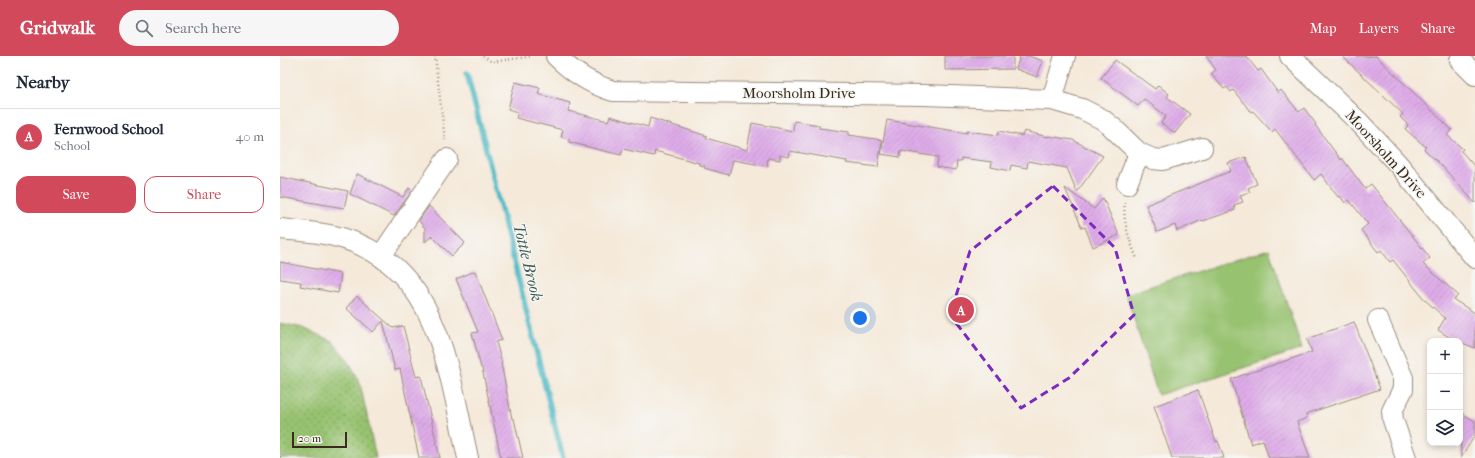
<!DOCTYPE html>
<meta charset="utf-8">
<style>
body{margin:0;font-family:"IM FELL French Canon",serif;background:#f6f6f7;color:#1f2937}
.controls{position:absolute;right:12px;bottom:12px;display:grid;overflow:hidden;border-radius:8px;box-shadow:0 2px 6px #0003}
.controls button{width:36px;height:36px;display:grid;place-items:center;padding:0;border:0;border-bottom:1px solid #e0e1e3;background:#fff;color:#1f2937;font:20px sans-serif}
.scale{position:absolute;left:12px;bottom:10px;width:55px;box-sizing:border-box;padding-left:4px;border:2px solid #3b2a1e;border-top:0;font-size:11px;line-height:14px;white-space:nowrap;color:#3b2a1e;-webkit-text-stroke:3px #f6f6f2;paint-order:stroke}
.you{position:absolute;left:580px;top:262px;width:14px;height:14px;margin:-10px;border:3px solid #fff;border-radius:50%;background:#1a73e8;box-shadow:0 0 0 6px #1a73e833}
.badge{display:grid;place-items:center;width:26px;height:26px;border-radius:50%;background:#d1495b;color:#fff;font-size:13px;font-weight:700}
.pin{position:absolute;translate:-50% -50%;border:2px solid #fff;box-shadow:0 1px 4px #0006}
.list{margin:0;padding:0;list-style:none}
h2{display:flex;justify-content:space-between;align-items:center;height:52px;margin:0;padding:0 16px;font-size:17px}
h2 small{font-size:13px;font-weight:400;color:#747a83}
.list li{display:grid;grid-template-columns:26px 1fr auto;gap:12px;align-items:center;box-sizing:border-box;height:56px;padding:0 16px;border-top:1px solid #e0e1e3}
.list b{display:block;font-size:15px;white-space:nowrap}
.list p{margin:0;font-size:13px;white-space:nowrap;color:#747a83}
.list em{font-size:13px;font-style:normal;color:#747a83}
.actions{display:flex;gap:8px;padding:12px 16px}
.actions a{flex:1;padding:9px 0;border:1px solid #d1495b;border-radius:12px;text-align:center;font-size:14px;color:#d1495b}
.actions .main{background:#d1495b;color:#fff}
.icon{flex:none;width:22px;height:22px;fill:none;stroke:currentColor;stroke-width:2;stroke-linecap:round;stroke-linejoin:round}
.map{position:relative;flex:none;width:1195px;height:402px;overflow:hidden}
header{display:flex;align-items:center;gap:24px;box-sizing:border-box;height:56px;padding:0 20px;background:#d1495b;color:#fff}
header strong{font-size:19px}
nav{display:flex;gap:22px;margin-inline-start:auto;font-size:14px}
.search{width:280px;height:36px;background:#f6f6f7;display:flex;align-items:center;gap:10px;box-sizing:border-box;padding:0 14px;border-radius:22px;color:#747a83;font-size:15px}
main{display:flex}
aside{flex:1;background:#fff}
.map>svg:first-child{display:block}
.grass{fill:url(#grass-dots);stroke:#697646}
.garden{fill:#97c26f;stroke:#697646}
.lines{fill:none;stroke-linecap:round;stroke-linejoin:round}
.stream{stroke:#4bb9c4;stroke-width:5.5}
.building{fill:url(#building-hatch)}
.minor-casing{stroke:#988a7c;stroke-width:22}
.path{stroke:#988a7c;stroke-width:2.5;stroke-dasharray:1 3;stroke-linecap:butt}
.minor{stroke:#fff;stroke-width:20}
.marked{fill:none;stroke:#7b2cbf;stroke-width:3;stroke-dasharray:8 5;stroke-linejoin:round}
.labels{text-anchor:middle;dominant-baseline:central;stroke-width:3;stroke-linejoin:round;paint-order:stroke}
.street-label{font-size:15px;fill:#3b2a1e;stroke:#f6f6f2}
.water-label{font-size:16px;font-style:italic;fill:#415c58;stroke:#f6f6f2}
</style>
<header>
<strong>Gridwalk</strong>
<div class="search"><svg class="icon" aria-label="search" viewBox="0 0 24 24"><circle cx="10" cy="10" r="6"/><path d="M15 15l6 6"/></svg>Search here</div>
<nav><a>Map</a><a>Layers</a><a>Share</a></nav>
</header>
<main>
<aside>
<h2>Nearby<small></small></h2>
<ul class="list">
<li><span class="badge">A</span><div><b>Fernwood School</b><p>School</p></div><em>40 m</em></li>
</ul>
<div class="actions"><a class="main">Save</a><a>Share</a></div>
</aside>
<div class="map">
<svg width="1195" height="402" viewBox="0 0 1195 402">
<defs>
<pattern id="grass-dots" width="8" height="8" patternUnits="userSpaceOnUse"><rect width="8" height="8" fill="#97c26f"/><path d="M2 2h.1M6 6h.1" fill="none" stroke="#7c9e5b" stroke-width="1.8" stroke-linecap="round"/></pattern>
<pattern id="building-hatch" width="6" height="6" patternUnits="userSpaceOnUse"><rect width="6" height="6" fill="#deace9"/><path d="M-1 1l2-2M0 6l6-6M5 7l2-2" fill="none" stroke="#bf94c7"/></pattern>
</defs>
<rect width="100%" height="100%" fill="#f6f6f2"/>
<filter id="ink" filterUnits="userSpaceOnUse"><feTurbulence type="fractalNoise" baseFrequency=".025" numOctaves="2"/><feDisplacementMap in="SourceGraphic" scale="8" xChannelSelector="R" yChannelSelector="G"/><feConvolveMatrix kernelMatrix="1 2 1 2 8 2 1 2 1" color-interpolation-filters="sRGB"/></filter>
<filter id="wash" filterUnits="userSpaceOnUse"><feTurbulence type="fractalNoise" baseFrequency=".012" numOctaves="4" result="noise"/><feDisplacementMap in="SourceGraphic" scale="16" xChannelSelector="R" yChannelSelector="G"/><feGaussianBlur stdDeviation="0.9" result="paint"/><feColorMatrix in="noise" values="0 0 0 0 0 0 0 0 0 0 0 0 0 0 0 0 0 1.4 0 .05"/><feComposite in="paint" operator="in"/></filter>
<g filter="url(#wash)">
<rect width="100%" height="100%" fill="#f5e9d9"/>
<!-- grass -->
<path class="grass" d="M 0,267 L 23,272 L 52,285 L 68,304 L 80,327 L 96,402 L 0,402 Z"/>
<!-- garden -->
<path class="garden" d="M 989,193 L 1022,293 L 878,339 L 846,238 Z"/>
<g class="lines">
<!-- stream -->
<path class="stream" d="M 187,17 L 283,402"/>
</g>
<g id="blocks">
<!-- building -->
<path class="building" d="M 665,0 L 733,0 L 733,13 L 665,14 Z
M 740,0 L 749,0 L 763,5 L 757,21 L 736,13 Z
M 926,0 L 966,0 L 978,15 L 981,13 L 998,37 L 1001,34 L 1019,56 L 1024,52 L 1036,68 L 1035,69 L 1061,104 L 1062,102 L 1085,133 L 1091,128 L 1150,202 L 1143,208 L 1178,239 L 1174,244 L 1195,257 L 1195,292 L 1172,283 L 1158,274 L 1165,262 L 1144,243 L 1113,204 L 1110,206 L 1101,194 L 1098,196 L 1081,174 L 1088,168 L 1069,144 L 1065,147 L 1060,140 L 1058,141 L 1041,118 L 1034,124 L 995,73 L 992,76 L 973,55 L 971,56 L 953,34 L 951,36 L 947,31 L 944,33 L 931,18 L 936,14 Z
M 1062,0 L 1096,0 L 1172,74 L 1167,79 L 1183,93 L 1181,95 L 1195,111 L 1195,147 L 1161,109 L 1144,93 L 1146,91 L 1125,73 L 1128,69 L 1120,61 L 1123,58 Z
M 835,4 L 875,33 L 878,29 L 889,38 L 887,41 L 910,58 L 895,77 L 881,67 L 886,60 L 864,43 L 858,50 L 821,22 Z
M 235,26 L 260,32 L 258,38 L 290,47 L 288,55 L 328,65 L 330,60 L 368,71 L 370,62 L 427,80 L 426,82 L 467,94 L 472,67 L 513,75 L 514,65 L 539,69 L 539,72 L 569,76 L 569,79 L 602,84 L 598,111 L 566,107 L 567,105 L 510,95 L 509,101 L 500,99 L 500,104 L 488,102 L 487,110 L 453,104 L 449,119 L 424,112 L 425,110 L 419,109 L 419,107 L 375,95 L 374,100 L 343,93 L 341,99 L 320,94 L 289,86 L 289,83 L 281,81 L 283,74 L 236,62 L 238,56 L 228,53 Z
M 607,64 L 687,77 L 687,75 L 718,79 L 719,75 L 742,80 L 744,75 L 768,81 L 768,80 L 793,84 L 823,100 L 797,136 L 787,112 L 748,105 L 747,112 L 731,109 L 730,115 L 711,111 L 712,106 L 681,102 L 681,105 L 677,105 L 676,114 L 657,111 L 658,101 L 621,95 L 620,101 L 601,98 Z
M 966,101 L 977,128 L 968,132 L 970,136 L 960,139 L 963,146 L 954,149 L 955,154 L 923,165 L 922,164 L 897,175 L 895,169 L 877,176 L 866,149 L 951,115 L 948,107 Z
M 77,118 L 123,141 L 129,132 L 132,135 L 114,160 L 70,138 Z
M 0,121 L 68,135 L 64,152 L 0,141 Z
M 785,132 L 814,153 L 823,142 L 839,179 L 813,191 L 805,171 L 802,172 Z
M 149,150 L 185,187 L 172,200 L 152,180 L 145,186 L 145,172 L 139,165 Z
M 0,206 L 61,218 L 58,237 L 20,230 L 21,226 L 0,223 Z
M 195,215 L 222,284 L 216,286 L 222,307 L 221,307 L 232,363 L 234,363 L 243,402 L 221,402 L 202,312 L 201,312 L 192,277 L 198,276 L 176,223 Z
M 77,240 L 113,272 L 123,270 L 136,321 L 141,320 L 160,402 L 139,402 L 120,313 L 115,314 L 103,265 L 93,276 L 66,252 Z
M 1074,266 L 1100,333 L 1026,358 L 1027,362 L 1017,366 L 1030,402 L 989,402 L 983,384 L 971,388 L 951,323 L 1032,296 L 1027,283 Z
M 918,334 L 936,386 L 938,385 L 944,402 L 892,402 L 874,350 Z
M 1180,356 L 1195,365 L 1195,379 L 1181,402 Z"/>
</g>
</g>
<g filter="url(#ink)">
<use href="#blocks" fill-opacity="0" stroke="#988a7c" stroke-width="1"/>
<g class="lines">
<!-- minor casing -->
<g class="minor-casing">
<path id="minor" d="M 276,0 C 293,17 310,28 333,35 L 645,39 L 772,44 L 802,53 L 822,63 L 832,71 L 859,97 L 873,103 L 883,104 L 922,92
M 1010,0 L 1080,67 L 1118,108 L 1195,202
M 1180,4 L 1195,19
M 772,44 L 785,0
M 847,128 L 859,97
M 0,173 C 18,175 37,176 54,180 C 159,205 168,314 188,402
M 101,200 L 167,103
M 1098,264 L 1123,322 L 1123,333 L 1112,355 L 1113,364 L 1126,402"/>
</g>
<!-- path -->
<path class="path" d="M 155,0 L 165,84
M 203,0 L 212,6 L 252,0
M 845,146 C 842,166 850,185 857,203
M 0,401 L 3,402"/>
<!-- minor -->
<use href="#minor" class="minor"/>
</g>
</g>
<!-- marked area -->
<path class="marked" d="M 773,130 L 835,192 L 854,259 L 789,322 L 741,352 L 670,259 L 690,195 Z"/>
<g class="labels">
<!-- street labels -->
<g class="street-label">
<text x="519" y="37">Moorsholm Drive</text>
<text transform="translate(1106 98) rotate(48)">Moorsholm Drive</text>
</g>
<!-- water labels -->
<g class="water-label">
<text transform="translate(248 206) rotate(76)">Tottle Brook</text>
</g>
</g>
</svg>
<div class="controls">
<button>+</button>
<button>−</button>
<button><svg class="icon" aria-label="layers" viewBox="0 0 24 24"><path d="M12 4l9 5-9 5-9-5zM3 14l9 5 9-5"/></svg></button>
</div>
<div class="scale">20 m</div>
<div class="you"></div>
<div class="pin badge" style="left:681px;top:254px">A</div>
</div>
</main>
